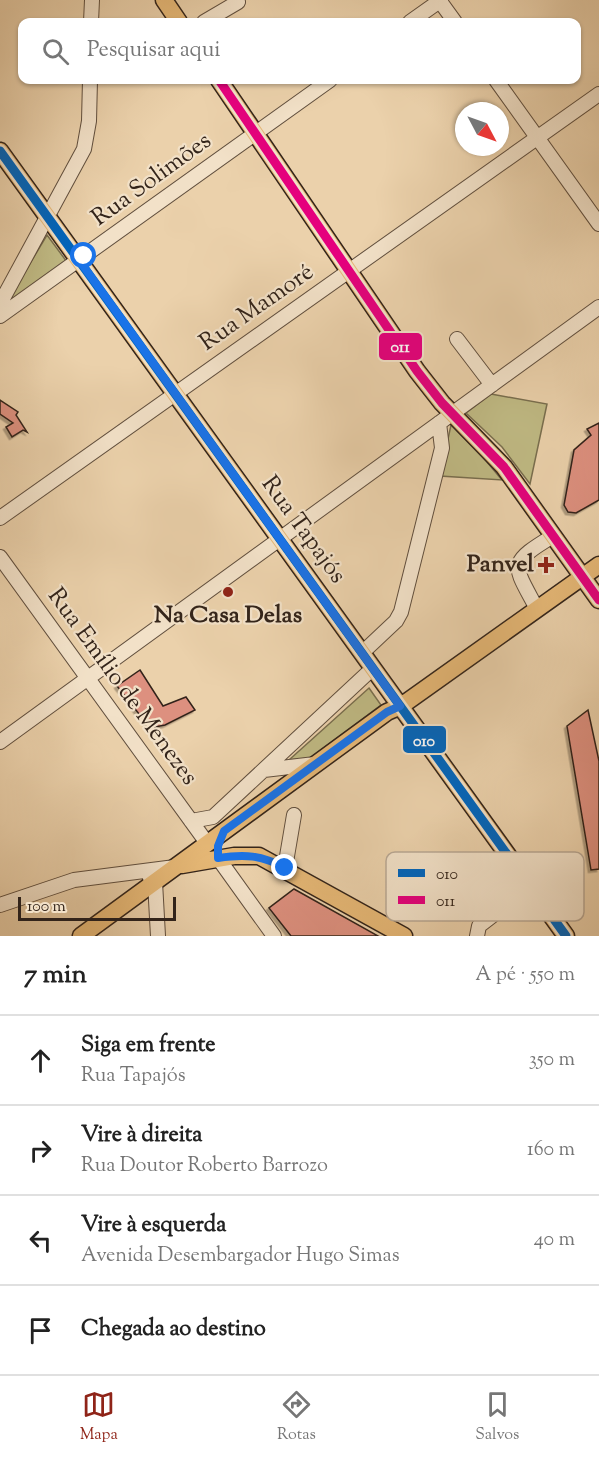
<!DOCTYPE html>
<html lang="pt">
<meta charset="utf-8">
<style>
body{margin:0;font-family:"Sorts Mill Goudy",serif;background:#f6f6f6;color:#222}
.compass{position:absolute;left:455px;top:102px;width:54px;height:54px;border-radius:50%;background:#fff;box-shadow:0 2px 4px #0004;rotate:131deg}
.scale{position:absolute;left:18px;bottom:15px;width:158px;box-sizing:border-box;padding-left:6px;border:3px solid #33241a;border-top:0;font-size:16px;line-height:21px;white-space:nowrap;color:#33241a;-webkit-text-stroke:4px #f2e1c8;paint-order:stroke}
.stop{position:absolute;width:18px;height:18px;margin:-14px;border:4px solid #1a73e8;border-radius:50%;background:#fff}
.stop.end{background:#1a73e8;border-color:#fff;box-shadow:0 2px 6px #0008}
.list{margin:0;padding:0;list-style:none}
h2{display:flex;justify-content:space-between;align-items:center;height:78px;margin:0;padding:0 24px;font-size:26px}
h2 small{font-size:20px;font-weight:400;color:#767676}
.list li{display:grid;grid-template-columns:39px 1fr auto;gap:18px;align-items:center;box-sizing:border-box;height:90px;padding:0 24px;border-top:2px solid #e0e0e0}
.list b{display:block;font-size:22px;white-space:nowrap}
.list p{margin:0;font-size:20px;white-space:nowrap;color:#767676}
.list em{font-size:20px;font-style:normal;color:#767676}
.icon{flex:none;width:33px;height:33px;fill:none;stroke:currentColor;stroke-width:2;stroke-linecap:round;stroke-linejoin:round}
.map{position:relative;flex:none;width:599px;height:936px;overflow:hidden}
.search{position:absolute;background:#fff;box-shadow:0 2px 4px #0004;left:18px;right:18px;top:18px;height:66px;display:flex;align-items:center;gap:15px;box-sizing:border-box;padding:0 21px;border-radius:12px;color:#767676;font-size:22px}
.sheet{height:438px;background:#fff}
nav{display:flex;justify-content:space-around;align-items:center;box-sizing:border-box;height:84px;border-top:2px solid #e0e0e0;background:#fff;font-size:16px;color:#767676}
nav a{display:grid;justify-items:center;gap:3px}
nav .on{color:#8f2418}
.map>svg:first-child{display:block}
.green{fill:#bfb983;stroke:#796e4e;stroke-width:1.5}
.building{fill:#dd907f;stroke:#33241a;stroke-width:1.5;filter:url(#shadow)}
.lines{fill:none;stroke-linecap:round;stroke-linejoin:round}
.minor-casing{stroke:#614f3e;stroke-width:16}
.major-casing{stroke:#33241a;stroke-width:19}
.minor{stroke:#f2e1c8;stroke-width:14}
.major{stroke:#e6b876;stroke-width:16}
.bus-1-casing{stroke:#f2e1c8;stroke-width:14}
.bus-2-casing{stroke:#f2e1c8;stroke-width:14}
.bus-1{stroke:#0065bd;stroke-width:9}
.bus-2{stroke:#e5007d;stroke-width:9}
.route{stroke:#1a73e8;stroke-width:8}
.poi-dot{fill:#8f2418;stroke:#f2e1c8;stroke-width:2}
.labels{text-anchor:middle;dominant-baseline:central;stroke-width:4.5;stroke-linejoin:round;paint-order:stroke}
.street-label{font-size:24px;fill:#33241a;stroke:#f2e1c8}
.poi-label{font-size:24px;font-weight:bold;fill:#33241a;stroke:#f2e1c8;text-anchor:end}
.key{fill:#f2e1c8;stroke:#b9a894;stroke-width:1.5}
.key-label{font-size:16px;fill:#33241a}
.line-badge{stroke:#f2e1c8;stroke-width:2}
.badge-label{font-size:16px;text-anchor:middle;font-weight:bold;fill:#fff}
</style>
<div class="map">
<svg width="599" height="936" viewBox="0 0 599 936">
<defs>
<filter id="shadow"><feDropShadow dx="-2.5" dy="2.5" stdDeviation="0" flood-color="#0004"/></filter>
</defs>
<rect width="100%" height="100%" fill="#ebd1ab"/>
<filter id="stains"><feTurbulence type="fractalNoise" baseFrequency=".00333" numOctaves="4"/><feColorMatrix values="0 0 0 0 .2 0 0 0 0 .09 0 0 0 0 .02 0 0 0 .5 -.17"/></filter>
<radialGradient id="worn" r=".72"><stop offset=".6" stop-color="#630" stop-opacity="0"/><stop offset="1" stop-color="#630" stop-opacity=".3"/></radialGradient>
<!-- green -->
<path class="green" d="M 47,235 L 67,262 L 4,307 Z
M 491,394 L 547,404 L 530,484 L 502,447 L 466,413 Z
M 451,425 L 482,456 L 502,480 L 440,476 Z
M 369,688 L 381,705 L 310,758 L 289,760 Z"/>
<!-- building -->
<path class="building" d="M 0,400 L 18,412 L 16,415 L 27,432 L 23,430 L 12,437 L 6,427 L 13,423 L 0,414 Z
M 599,423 L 599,500 L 576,513 L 568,512 L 564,505 L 574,450 L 591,435 L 587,429 Z
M 140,670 L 163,706 L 186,697 L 195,710 L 165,725 L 150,728 L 117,686 Z
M 588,710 L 599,761 L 599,869 L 591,870 L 567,726 Z
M 294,889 L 378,936 L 291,936 L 269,908 Z"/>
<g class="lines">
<!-- minor casing -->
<g class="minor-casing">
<path id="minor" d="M 439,0 L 455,22
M 91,22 L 92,0
M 204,22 L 238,2
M 410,22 L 441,0
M 496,80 L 599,224
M 0,304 L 84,149 L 89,121 L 90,80
M 0,316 L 330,80
M 457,339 L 492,385
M 0,518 L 599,94
M 0,557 L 207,843
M 537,609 C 513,564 507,564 553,536
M 362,653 L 396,621 L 401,612 L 442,448 L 439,423
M 0,742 L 599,307
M 264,770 L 315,764
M 191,821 L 213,817 L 373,668
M 218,858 L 274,936
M 285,868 L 294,815
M 150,878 L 155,882 L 158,936
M 0,905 L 74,880 L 175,867
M 477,936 L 479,926 L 492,916"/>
</g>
<!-- major casing -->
<g class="major-casing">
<path id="major" d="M 164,0 L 179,22
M 219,80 L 417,371 L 442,403 L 504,467 L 599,600
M 0,151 L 566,936
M 182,865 L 234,856 L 259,856 L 404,936
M 81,936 L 387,712 L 401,706 L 599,565"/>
</g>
<!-- minor -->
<use href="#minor" class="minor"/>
<!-- major -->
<use href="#major" class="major"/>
<!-- bus-1 casing -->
<g class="bus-1-casing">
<path id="bus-1" d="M 0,151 L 566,936"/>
</g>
<!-- bus-2 casing -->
<g class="bus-2-casing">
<path id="bus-2" d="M 219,80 L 417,371 L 442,403 L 504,467 L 599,600"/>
</g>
<!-- bus-1 -->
<use href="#bus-1" class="bus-1"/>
<!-- bus-2 -->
<use href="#bus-2" class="bus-2"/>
</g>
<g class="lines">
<!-- route -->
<path class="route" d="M 84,256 L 79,260 L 400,706 L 387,712 L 224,831 L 218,846 L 218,858 C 245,854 261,855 285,868"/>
</g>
<!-- markers -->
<g class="poi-dot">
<path d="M543 556h6v6h6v6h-6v6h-6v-6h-6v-6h6z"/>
<circle cx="228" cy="592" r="6"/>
</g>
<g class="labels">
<!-- street labels -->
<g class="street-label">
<text transform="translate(152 180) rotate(-36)">Rua Solimões</text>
<text transform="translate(257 308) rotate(-35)">Rua Mamoré</text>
<text transform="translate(303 530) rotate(54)">Rua Tapajós</text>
<text transform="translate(122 687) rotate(54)">Rua Emílio de Menezes</text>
</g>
<!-- poi labels -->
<g class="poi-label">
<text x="534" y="565">Panvel</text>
<text x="228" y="616" text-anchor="middle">Na Casa Delas</text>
</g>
</g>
<!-- legend -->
<rect x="386" y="852" width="198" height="69" rx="9" class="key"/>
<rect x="398" y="869" width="27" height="8" fill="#0065bd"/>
<rect x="398" y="896" width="27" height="8" fill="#e5007d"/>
<g class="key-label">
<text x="436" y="879">010</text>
<text x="436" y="906">011</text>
</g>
<g class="line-badge">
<rect x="378" y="332" width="45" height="29" rx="6" fill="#e5007d"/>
<rect x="402" y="725" width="45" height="29" rx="6" fill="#0065bd"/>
</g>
<g class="badge-label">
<text x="400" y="352">011</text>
<text x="424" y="746">010</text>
</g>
<rect width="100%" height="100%" filter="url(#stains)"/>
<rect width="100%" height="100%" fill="url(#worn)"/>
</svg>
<svg class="compass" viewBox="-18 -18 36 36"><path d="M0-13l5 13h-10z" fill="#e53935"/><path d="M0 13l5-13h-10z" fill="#767676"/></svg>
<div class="scale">100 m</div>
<div class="stop" style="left:84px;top:256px"></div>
<div class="stop end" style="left:285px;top:868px"></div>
<div class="search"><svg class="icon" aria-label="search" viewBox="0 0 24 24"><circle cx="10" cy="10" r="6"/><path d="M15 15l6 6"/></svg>Pesquisar aqui</div>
</div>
<section class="sheet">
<h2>7 min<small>A pé · 550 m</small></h2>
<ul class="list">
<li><svg class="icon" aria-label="ahead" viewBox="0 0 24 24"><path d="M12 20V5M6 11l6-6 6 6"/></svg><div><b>Siga em frente</b><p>Rua Tapajós</p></div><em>350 m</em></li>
<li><svg class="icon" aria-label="right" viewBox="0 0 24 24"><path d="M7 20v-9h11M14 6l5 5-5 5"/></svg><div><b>Vire à direita</b><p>Rua Doutor Roberto Barrozo</p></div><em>160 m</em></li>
<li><svg class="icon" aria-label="left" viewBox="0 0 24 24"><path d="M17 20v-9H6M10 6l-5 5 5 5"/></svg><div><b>Vire à esquerda</b><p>Avenida Desembargador Hugo Simas</p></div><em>40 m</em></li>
<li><svg class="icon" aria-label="arrive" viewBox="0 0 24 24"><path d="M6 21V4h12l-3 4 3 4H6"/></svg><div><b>Chegada ao destino</b></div></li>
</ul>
</section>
<nav>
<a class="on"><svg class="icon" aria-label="map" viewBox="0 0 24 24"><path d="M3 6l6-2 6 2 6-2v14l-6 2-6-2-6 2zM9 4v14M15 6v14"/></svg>Mapa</a>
<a><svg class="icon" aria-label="directions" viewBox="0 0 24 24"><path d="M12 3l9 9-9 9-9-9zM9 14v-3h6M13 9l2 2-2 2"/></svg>Rotas</a>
<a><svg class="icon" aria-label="saved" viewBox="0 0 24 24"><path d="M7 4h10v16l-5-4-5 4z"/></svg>Salvos</a>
</nav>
